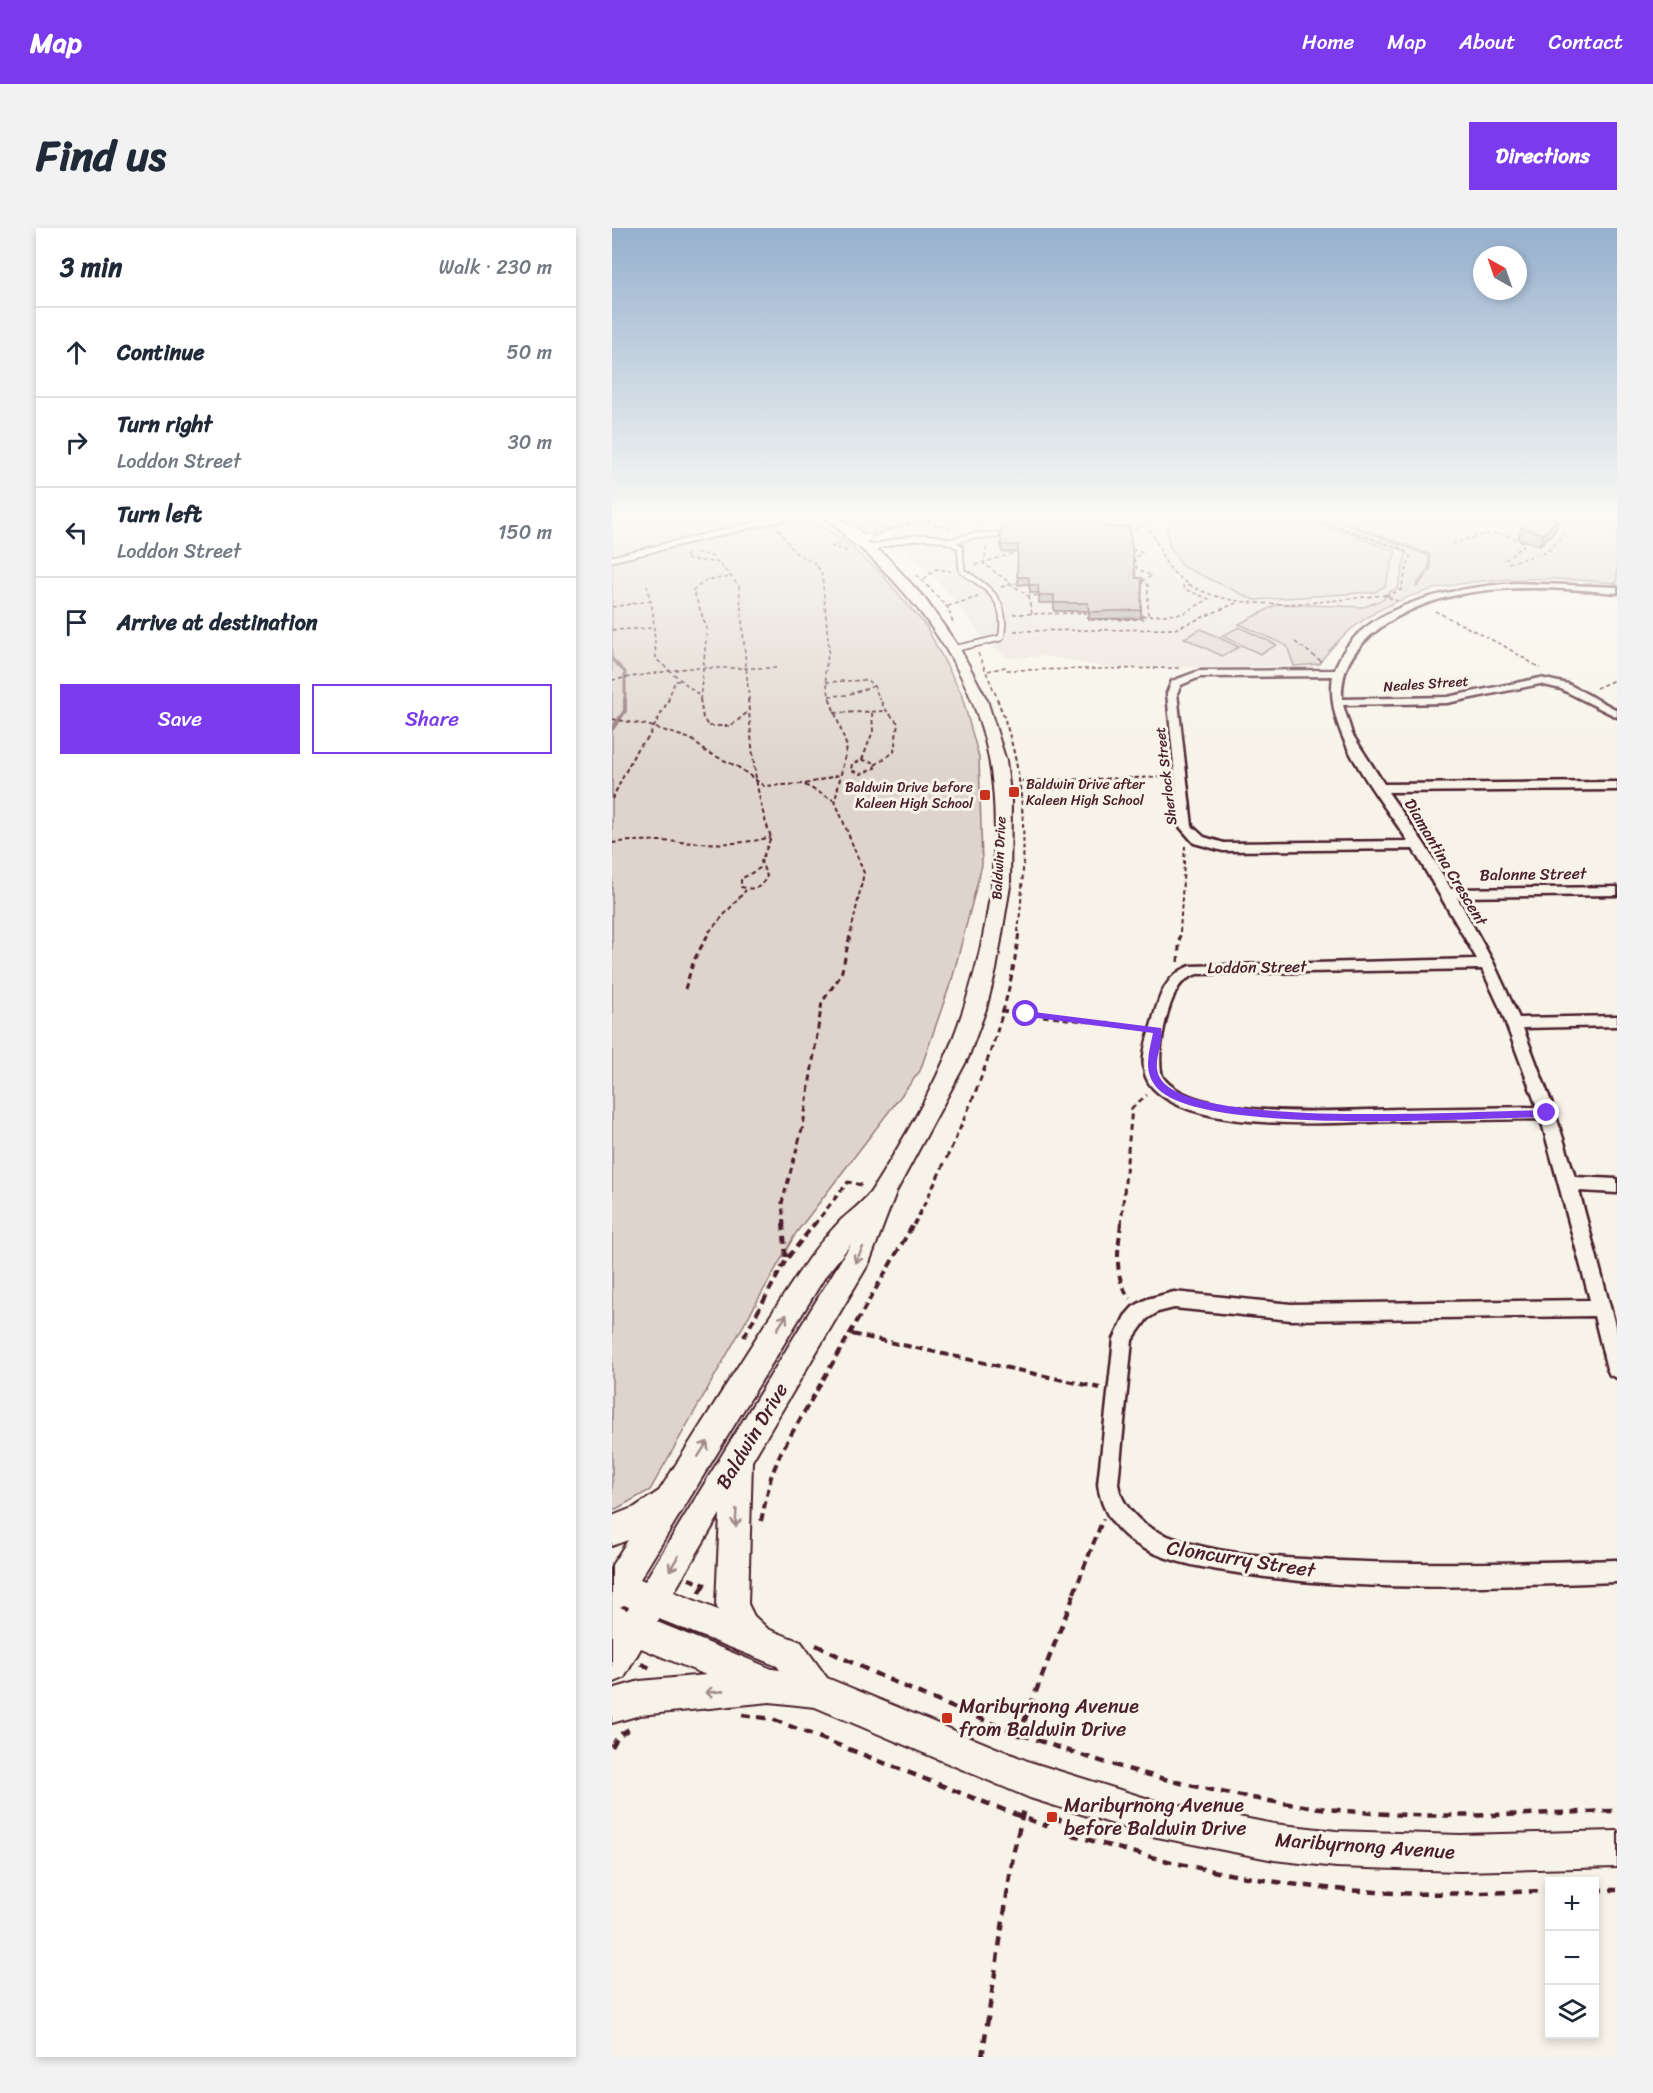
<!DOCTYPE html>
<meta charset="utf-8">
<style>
body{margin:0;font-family:Sriracha,sans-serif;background:#f2f2f3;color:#1f2937}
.controls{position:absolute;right:18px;bottom:18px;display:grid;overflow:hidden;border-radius:0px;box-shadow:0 3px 9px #0003}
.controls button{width:54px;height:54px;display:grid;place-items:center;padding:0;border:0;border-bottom:2px solid #e0e1e3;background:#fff;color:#1f2937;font:30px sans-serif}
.compass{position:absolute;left:861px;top:18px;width:54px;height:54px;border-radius:50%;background:#fff;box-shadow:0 3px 9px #0003;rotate:320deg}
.stop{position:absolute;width:18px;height:18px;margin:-14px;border:4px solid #7c3aed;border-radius:50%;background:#fff}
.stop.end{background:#7c3aed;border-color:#fff;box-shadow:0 2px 6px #0008}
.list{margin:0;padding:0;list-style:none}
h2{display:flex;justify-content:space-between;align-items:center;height:78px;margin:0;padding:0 24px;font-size:26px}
h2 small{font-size:20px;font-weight:400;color:#747a83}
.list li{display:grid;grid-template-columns:39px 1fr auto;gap:18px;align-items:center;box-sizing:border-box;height:90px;padding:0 24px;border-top:2px solid #e0e1e3}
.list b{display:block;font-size:22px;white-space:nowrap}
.list p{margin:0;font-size:20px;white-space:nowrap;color:#747a83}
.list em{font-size:20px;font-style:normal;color:#747a83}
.actions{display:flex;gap:12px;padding:18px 24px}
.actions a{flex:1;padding:14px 0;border:2px solid #7c3aed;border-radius:0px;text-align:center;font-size:21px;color:#7c3aed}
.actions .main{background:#7c3aed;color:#fff}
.icon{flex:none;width:33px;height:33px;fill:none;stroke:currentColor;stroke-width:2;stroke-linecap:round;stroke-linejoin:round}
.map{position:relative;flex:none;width:1005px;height:1829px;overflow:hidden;border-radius:0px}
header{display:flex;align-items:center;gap:36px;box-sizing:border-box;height:84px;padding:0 30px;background:#7c3aed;color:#fff}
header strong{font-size:28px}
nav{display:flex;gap:33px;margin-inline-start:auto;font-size:21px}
.intro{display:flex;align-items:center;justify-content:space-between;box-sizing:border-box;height:144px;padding:0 36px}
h1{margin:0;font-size:42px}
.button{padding:15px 27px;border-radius:0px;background:#7c3aed;color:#fff;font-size:21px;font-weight:700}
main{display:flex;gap:36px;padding:0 36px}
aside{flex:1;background:#fff;border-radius:0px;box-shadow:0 3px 9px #0003}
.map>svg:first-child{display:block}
.built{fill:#eae3da}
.green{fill:#ded4cc;stroke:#947a7c;stroke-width:1.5}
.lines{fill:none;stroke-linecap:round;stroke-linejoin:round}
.stream-far1{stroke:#8e7275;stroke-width:3}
.stream{stroke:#8e7275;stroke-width:4}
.lane-casing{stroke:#4a1f2b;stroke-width:8}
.street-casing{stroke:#4a1f2b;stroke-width:5}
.secondary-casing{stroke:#4a1f2b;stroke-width:4}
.path-far4{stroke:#4a1f2b;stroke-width:1.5;stroke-dasharray:4 3;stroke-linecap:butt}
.path-far3{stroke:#4a1f2b;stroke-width:2;stroke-dasharray:4.5 3;stroke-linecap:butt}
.path-far2{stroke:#4a1f2b;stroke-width:3;stroke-dasharray:6 4.5;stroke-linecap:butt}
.path-far1{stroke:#4a1f2b;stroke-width:4;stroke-dasharray:8 5;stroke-linecap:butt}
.path{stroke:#4a1f2b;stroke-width:4.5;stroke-dasharray:9 7;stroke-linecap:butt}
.lane{stroke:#f7f3e8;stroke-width:5}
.street{fill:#f7f3e8;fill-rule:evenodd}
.secondary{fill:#f7f3e8;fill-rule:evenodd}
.secondary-bridge-casing{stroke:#4a1f2b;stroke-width:17;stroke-linecap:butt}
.secondary-bridge{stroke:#f7f3e8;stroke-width:14}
.wall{fill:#afa49f;stroke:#4a1f2b;stroke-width:1.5}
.shaded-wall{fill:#8f8682;stroke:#4a1f2b;stroke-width:1.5}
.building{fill:#ccbfb9;stroke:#4a1f2b;stroke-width:1.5}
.oneway{stroke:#a0898a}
.route{fill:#7c3aed}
.poi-dot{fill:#c8321e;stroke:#f7f3e8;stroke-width:2}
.labels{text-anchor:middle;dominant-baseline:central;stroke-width:6;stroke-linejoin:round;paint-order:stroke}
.far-street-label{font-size:14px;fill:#4a1f2b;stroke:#f7f3e8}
.far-poi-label{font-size:14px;fill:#4a1f2b;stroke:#f7f3e8;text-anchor:start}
.street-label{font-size:16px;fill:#4a1f2b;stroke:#f7f3e8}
.near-street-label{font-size:20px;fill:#4a1f2b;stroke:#f7f3e8}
.near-poi-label{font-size:20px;fill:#4a1f2b;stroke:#f7f3e8;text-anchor:start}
</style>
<header>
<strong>Map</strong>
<nav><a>Home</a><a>Map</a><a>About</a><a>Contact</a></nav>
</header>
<div class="intro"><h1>Find us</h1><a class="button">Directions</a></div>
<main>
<aside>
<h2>3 min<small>Walk · 230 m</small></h2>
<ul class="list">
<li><svg class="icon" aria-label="ahead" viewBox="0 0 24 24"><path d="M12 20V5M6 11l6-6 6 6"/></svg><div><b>Continue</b></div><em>50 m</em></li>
<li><svg class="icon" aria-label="right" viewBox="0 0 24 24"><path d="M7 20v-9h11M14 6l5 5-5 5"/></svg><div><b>Turn right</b><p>Loddon Street</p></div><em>30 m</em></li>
<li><svg class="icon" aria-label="left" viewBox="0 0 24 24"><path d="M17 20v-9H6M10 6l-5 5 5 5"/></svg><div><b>Turn left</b><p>Loddon Street</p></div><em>150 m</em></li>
<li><svg class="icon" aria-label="arrive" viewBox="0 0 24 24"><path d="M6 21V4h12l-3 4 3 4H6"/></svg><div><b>Arrive at destination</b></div></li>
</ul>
<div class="actions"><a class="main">Save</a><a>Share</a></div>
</aside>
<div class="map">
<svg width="1005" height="1829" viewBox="0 0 1005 1829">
<rect width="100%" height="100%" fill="#f7f3e8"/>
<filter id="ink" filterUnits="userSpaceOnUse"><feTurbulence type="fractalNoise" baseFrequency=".0167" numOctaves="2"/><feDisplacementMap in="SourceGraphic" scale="12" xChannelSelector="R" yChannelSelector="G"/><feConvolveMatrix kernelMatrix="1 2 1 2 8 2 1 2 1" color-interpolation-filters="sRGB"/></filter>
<g filter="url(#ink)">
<!-- built -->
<path class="built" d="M 313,287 L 687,287 L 794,326 L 786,361 L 773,366 L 772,370 L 752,379 L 666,376 L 682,438 L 497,440 L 434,428 L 397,430 L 375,415 L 339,367 L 276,304 Z"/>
<!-- green -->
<path class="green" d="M 0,287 L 140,287 L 138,291 L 151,299 L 186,291 L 199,292 L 227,309 L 268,344 L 314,398 L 349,465 L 367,529 L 370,637 L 341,748 L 308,843 L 184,1005 L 38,1262 L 4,1281 L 0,1281 Z
M 237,287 L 313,287 L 260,309 Z
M 568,287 L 680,287 L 784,323 L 773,358 L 763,364 L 642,372 L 570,338 L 557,317 L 555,299 Z
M 687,287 L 1005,287 L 1005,355 C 902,346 773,342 707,436 L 682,438 L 675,418 L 627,396 L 666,376 L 752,379 L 772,371 L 773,366 L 786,360 L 794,326 L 790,322 Z
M 627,399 L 665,417 L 648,426 L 610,408 Z
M 589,401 L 627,419 L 610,428 L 572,410 Z"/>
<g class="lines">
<!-- stream-far1 -->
<path class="stream-far1" d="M 712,287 L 817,327 L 818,340 L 805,358
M 0,431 L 13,444 L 13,472"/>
<!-- stream -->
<path class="stream" d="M 0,501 L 13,483 L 13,471"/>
<!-- lane casing -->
<g class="lane-casing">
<path id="lane" d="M 340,313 L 359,308 L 385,307
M 258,320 C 289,312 319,301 348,319 L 350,343 C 378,361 397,374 389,410 L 341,421
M 0,331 L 183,287"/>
</g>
<!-- street casing -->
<g class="street-casing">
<path id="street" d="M 903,355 L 1005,359 L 1005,365 C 925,357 824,351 759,407 C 739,425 729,443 730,471 L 835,469 L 928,450 L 956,456 L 1005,482 L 1005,489 L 949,461 L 928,456 L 835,475 L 731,477 L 740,506 L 772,556 L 1005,554 L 1005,562 L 776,564 L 813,617 L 839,661 L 1005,659 L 1005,667 L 845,669 L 881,734 L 907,790 L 1005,788 L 1005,798 L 911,800 L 942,882 L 963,949 L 1005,951 L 1005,965 L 967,963 L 1005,1105 L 1005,1150 L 998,1147 L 995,1141 L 982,1088 L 679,1092 L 562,1080 L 546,1084 L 535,1091 L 520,1112 L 506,1256 C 509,1276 526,1294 544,1303 C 589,1324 644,1328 691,1331 C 796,1338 900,1335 1005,1332 L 1005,1354 C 882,1358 755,1365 632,1346 C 599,1341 562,1336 531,1320 C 506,1307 489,1284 486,1256 L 502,1111 L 513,1088 L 521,1079 L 535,1071 L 562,1064 L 679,1076 L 978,1072 L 929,891 C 882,892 835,892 788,893 C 727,894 585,907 541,860 C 524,842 534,815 540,795 C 547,770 552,748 578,738 L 865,731 L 801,621 L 611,623 L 582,615 L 568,599 L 555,465 L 560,453 L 587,443 L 723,442 C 745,375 843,360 903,355 ZM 721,448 C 712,506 766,567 796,613 L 612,615 L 592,609 L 580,598 L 565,465 L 569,457 L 588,449 ZM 870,741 L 889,782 L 925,879 C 879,880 834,880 788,881 C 736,882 581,895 550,848 C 544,827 554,779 566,760 C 570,753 577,749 585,746 Z"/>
</g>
<!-- secondary casing -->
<g class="secondary-casing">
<path id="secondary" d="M 210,287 L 224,287 L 246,305 L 239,309 L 234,308 Z
M 249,309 L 275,329 L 313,371 L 348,421 L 375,472 L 394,533 L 399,573 L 398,658 L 384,742 L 374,781 L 356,830 L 284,964 L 257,1035 L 140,1233 L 136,1376 L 142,1388 L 156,1401 L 189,1414 L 215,1450 L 418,1534 L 540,1572 L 662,1596 L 724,1603 L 848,1607 L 1005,1603 L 1005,1639 L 848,1643 L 724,1639 L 662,1632 L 540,1608 L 418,1570 L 203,1479 L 158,1474 L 28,1487 L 0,1495 L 0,1461 L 28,1453 L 94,1447 L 29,1420 L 12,1450 L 0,1455 L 0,1337 L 16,1312 L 0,1318 L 0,1288 L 23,1279 L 47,1263 C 96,1187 143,1109 194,1034 C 204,1019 217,1005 229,992 C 239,983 253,973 260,962 C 289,915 320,865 340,813 C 376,721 399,595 369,498 C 347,426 299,365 244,316 L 244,310 ZM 239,1016 L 33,1353 L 28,1351 L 214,1047 ZM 108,1286 L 104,1376 L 106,1382 L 62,1364 ZM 12,1377 L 17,1379 L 15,1382 L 8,1379 ZM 47,1391 L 165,1438 L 168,1442 L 160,1441 L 45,1394 Z"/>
</g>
<!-- path-far4 -->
<path class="path-far4" d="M 488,287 L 492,287
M 511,287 L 518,287
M 554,287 L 534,296 C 546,310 548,331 561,344 C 610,392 711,373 772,367 L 785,373
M 693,287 L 791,321 L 798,328 L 789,362 L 774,368
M 398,288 L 424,288
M 251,292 L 273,300
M 314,295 L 340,300
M 363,295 L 376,291
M 294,296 L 296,287
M 166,301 L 183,325 L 204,336 L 210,347 L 217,421 L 213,446 L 218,472
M 260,305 L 309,294 L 399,287
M 228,314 L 220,319 L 237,323
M 840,316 C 866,308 889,298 913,316 L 892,333
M 374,319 L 372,336 L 416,368 L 431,367
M 520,321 L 530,325 L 522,330 L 525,341 L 540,348 L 531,352 L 536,357 L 536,388
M 84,324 L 101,329 L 127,358 L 137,472
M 75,326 L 73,331 L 108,335
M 519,326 L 517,304 L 534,296
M 896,335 L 935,324 L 954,304 L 949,295
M 363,337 L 406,324
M 305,347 L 336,380 L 341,395
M 312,351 L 324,341 L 339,343
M 35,357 L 41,384 L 44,431 L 88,468
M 389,359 L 404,355
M 416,368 L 420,386
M 336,378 L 366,369
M 0,379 L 38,373
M 823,383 L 892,418 L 928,440
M 401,386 L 475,385 L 476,392 L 532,391 L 531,388
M 530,388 L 570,386 L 597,371 L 572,361 L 571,358 L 580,357
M 0,402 L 42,400
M 402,403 L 563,401 L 624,375
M 683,414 L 709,433
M 366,425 L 386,472
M 376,443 L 393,439 L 395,442 L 568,440
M 0,452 L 76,440 L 166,440
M 214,454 L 255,452 L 262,458 L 268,472
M 984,460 L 1005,451
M 217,468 L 235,467 L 262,458
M 56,472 L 63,453 L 71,452
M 88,472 L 95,401 L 81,362 L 94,352 L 121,349"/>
<!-- path-far3 -->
<path class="path-far3" d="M 88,471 L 91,490 L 96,498 L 119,498 L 137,483
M 136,471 C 140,518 142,565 159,609 L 149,634 L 155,648 C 148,661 144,662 129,659 L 129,651 L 150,639
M 218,471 L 235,519 L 223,573 L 252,645 L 239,704
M 385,471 C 416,545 415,625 406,704
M 222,485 L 274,483
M 0,491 L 35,497 L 79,511 L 93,523 L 126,539 L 152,558 L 191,556 L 223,573
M 250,532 L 261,534 L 263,540 L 249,546 L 239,542 L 240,536 Z
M 250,532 L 261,503 L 260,485
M 263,537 L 282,524 L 286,495 L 272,480 L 268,471
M 410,553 L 556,549
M 193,556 L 227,547
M 0,571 L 25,521 L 36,510 L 57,471
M 0,615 C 54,607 103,624 159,609
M 97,704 L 134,662
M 568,704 L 573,618"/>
<!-- path-far2 -->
<path class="path-far2" d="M 566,734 L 568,703
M 73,761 L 82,732 L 98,703
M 389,783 L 530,800
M 172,997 L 170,975 L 191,898 L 210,774 L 229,747 L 239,703
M 202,997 L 236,954 L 254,958
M 302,997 C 348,905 395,806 407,703
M 509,997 L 520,880 L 535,867"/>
<!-- path-far1 -->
<path class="path-far1" d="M 171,995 L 174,1032
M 509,995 C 506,1022 501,1048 518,1071
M 240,1106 L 488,1160
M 132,1109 L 174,1032 L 203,995
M 149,1293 L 159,1249 L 169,1224 L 302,995
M 77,1351 L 94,1357
M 87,1365 L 92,1357
M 462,1365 L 491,1291"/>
<!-- path -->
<path class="path" d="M 204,1417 C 380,1504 562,1571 760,1585 C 842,1591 924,1585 1005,1583
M 29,1436 L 41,1441
M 130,1487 L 160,1491 L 433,1598 L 440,1589 L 458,1596 L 455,1605 C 556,1637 658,1658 764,1664 C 822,1668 880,1664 938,1663
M 406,1509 L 463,1364
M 0,1519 L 6,1508 L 17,1501
M 982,1662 L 1005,1662
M 370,1829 L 402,1622 L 413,1577"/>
<!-- lane -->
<use href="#lane" class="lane"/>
<!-- street -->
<use href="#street" class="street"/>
<!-- secondary -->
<use href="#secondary" class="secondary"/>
<!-- secondary-bridge casing -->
<g class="secondary-bridge-casing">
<path id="secondary-bridge" d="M 239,305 L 249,313"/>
</g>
<!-- secondary-bridge -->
<use href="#secondary-bridge" class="secondary-bridge"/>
</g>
<!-- wall -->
<path class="wall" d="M 946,292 L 943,303 L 928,317 L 906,311 L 909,300 Z
M 492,299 L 524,350 L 530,350 L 529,390 L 477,391 L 477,383 L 442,383 L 442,375 L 427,375 L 427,365 L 418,365 L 417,356 L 406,357 L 406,324 L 390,324 L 389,317 Z"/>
<!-- shaded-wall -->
<path class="shaded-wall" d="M 946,292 L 943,303 L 928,317 L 931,306 Z"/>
<!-- building -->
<path class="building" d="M 422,287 L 490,287 L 492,299 L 517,299 L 524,350 L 530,350 L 529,382 L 477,384 L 476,375 L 442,375 L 442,367 L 427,368 L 426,357 L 417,357 L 417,349 L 405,349 L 406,317 L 389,317 L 390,290 L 422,290 Z
M 924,287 L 928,287 L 946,292 L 931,306 L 909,300 Z"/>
<!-- one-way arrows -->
<defs><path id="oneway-shaft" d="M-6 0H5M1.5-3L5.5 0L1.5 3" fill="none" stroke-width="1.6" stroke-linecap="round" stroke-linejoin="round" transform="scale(1.5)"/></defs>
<g class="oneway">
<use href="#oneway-shaft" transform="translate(247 1027) rotate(117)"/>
<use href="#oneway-shaft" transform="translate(170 1094) rotate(-58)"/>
<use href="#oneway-shaft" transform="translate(91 1221) rotate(-58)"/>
<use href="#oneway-shaft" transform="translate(124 1290) rotate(93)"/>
<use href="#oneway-shaft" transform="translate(62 1335) rotate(121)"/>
<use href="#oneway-shaft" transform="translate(102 1464) rotate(175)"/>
</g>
</g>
<!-- sky -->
<linearGradient id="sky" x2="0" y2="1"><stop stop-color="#96b0ce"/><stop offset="0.53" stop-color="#fbfaf5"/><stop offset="1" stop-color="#fbfaf5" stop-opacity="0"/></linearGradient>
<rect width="1005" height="543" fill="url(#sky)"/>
<!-- route -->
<path class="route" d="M 414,783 L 549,800 C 553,819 535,839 553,856 C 598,900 864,883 935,882 L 940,885 L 935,889 C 861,890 593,908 546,861 C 530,844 537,825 541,805 L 410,788 L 409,786 Z"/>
<!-- markers -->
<g class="poi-dot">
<rect x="396" y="558" width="12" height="12" rx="3"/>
<rect x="367" y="561" width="12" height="12" rx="3"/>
<rect x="329" y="1484" width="12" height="12" rx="3"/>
<rect x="434" y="1583" width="12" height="12" rx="3"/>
</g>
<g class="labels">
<!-- far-street labels -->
<g class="far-street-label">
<text transform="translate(814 456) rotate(-4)">Neales Street</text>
<text transform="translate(554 548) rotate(-97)">Sherlock Street</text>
<text transform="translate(387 630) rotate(-87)">Baldwin Drive</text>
</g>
<!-- far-poi labels -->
<g class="far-poi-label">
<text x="414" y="556">Baldwin Drive after<tspan x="414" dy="16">Kaleen High School</tspan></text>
<text x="361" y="559" text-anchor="end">Baldwin Drive before<tspan x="361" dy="16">Kaleen High School</tspan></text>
</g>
<!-- street labels -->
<g class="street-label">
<text transform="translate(834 634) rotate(59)">Diamantina Crescent</text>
<text transform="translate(921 646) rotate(-1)">Balonne Street</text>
<text transform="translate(645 739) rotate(-1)">Loddon Street</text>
</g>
<!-- near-street labels -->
<g class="near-street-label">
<text transform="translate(140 1208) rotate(-59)">Baldwin Drive</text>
<text transform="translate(629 1331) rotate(9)">Cloncurry Street</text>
<text transform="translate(753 1618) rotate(4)">Maribyrnong Avenue</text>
</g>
<!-- near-poi labels -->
<g class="near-poi-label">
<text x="347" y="1478">Maribyrnong Avenue<tspan x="347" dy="23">from Baldwin Drive</tspan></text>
<text x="452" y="1577">Maribyrnong Avenue<tspan x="452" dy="23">before Baldwin Drive</tspan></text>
</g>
</g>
</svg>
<div class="controls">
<button>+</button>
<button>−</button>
<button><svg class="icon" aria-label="layers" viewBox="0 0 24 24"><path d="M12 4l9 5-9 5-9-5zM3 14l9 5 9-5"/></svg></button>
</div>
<svg class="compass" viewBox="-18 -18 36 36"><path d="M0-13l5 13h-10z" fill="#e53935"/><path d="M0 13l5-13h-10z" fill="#747a83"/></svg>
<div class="stop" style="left:414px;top:786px"></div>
<div class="stop end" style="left:935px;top:885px"></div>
</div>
</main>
